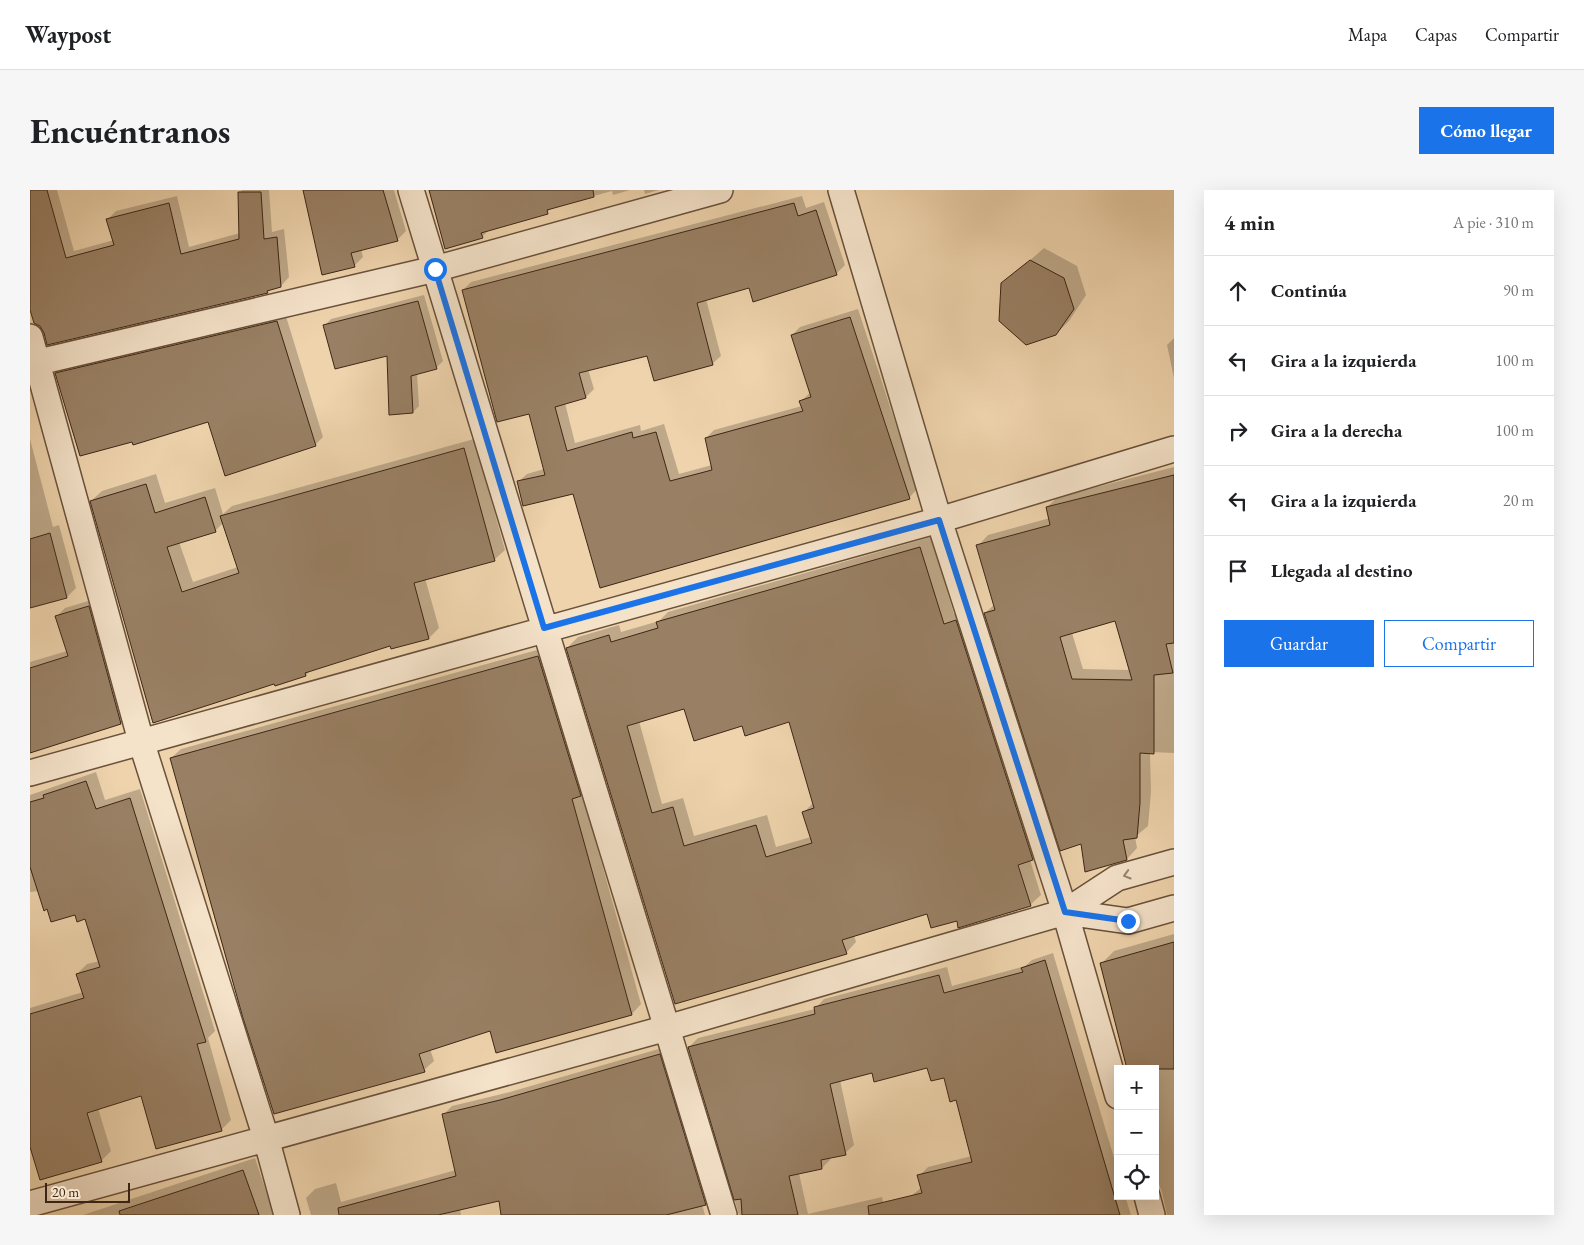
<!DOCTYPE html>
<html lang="es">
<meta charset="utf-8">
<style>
body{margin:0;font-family:"EB Garamond",serif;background:#f6f6f6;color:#202124}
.controls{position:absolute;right:15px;bottom:15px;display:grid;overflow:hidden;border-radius:0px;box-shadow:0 5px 20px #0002}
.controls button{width:45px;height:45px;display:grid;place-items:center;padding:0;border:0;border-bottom:1px solid #e0e0e0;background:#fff;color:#202124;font:25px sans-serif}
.scale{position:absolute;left:15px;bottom:12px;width:85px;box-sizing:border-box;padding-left:5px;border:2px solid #3d2615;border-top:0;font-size:14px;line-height:18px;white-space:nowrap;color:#3d2615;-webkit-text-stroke:4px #f4e2c9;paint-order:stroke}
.stop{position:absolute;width:15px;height:15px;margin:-11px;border:4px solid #1a73e8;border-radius:50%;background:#fff}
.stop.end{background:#1a73e8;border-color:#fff;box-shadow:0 1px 5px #0008}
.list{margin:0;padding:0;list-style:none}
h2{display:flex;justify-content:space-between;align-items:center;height:65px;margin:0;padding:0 20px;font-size:21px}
h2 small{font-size:16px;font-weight:400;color:#757577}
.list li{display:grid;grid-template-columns:32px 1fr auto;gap:15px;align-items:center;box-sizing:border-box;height:70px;padding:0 20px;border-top:1px solid #e0e0e0}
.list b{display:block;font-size:19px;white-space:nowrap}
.list em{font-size:16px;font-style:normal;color:#757577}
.actions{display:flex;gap:10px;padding:15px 20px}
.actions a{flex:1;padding:11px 0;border:1px solid #1a73e8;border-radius:0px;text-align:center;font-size:18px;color:#1a73e8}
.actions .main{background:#1a73e8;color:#fff}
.icon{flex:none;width:28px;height:28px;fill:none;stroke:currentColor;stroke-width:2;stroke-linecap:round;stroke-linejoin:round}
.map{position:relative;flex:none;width:1144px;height:1025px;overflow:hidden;border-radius:0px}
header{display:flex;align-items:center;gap:30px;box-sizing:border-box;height:70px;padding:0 25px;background:#fff;border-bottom:1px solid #e0e0e0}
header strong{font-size:24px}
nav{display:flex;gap:28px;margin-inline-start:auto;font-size:18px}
.intro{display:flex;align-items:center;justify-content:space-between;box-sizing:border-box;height:120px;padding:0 30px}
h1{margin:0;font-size:35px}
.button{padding:12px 22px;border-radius:0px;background:#1a73e8;color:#fff;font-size:18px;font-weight:700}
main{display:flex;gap:30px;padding:0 30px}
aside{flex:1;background:#fff;border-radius:0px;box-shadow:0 5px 20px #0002}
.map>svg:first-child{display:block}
.shadow{fill:#0003;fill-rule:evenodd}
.building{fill:#998064;stroke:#3d2615;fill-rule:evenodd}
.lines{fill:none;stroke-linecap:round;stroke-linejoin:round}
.street-casing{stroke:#69513b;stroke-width:28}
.street{stroke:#f4e2c9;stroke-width:25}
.oneway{stroke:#98846f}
.route{stroke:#1a73e8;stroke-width:6}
</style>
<header>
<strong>Waypost</strong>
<nav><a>Mapa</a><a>Capas</a><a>Compartir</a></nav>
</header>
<div class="intro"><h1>Encuéntranos</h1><a class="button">Cómo llegar</a></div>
<main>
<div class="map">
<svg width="1144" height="1025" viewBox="0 0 1144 1025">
<rect width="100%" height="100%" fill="#eed3ac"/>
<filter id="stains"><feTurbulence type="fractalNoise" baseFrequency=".004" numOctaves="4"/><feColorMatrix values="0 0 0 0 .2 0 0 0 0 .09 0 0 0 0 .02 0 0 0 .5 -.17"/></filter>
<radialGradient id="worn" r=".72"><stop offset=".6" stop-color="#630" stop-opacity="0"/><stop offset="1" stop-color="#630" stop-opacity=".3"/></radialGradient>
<!-- shadow -->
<path class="shadow" d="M 0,0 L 27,0 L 44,61 L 84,50 L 78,29 L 86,21 L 147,6 L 159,57 L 210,43 L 209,3 L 212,0 L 239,0 L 242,42 L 254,39 L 259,87 L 251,96 L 241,98 L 237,102 L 18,154 L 0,115 Z
M 281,0 L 364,0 L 376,41 L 367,50 L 331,59 L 333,67 L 324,76 Z
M 400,0 L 600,0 L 583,5 L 582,1 L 523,17 L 517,22 L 460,39 L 452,47 Z
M 614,0 L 629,0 L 615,4 Z
M 772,6 L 776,18 L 794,12 L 815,75 L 806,84 L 720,96 L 676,109 L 691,166 L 682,174 L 618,164 L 558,179 L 564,199 L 556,207 L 535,213 L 545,253 L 610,235 L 611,241 L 634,234 L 649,284 L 682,275 L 676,248 L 684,240 L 772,216 L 771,211 L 781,202 L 762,145 L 770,137 L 828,119 L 887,299 L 879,308 L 544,302 L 488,292 L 497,284 L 514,279 L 500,222 L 433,100 L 441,92 Z
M 1014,58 L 1047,76 L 1056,105 L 1039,131 L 1026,144 L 973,94 Z
M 394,105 L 413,171 L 406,178 L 387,183 L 389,216 L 383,222 L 358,164 L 294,136 L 301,129 Z
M 255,123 L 293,247 L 285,255 L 179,230 L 103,251 L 26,183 L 34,175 Z
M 1144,148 L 1144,188 L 1137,155 Z
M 0,249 L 23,337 L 29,335 L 46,398 L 37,407 L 0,417 Z
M 444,249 L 475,360 L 464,370 L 395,388 L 409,438 L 399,448 L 362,458 L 361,454 L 282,479 L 276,485 L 246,495 L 245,492 L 124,531 L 61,311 L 72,301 L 126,284 L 135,313 L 185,298 L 193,324 L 202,316 ZM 194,332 L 208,377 L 163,392 L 149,352 L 185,341 Z
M 1144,277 L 1144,563 L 1120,562 L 1121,602 L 1118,636 L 1105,647 L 1107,658 L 1097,669 L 1052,652 L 955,423 L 965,414 L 948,356 L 958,345 L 1020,328 L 1017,317 L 1028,307 ZM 1086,430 L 1100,480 L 1053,479 L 1042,443 Z
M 901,347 L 924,424 L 937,420 L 1013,659 L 1000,670 L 1011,705 L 1000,715 L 927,729 L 898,722 L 824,745 L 826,752 L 816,763 L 646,813 L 537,458 L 548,447 L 589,435 L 591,442 L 629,431 L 638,422 ZM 655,517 L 713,534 L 760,530 L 784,612 L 774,622 L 781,647 L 746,657 L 737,625 L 664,646 L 653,608 L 632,614 L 609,531 Z
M 68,408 L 99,524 L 91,533 L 0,563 L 0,472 L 37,461 L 26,427 L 35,418 Z
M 518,457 L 560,595 L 552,603 L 611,814 L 602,824 L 467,861 L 461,840 L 400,859 L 404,871 L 394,880 L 141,568 L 151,559 Z
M 66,582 L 75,610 L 110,599 L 185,841 L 178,848 L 201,930 L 191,940 L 112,904 L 68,918 L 81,961 L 72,970 L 0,952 L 0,818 L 53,802 L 47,784 L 57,774 L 70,771 L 56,727 L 18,718 L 9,701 L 0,702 L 0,605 Z
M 1144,744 L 1144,1025 L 1137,1025 L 1132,1002 L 1125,985 L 1125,879 L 1072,773 L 1084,761 Z
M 1023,763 L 1088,981 L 1088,1006 L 1095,1006 L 1101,1025 L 885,1025 L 880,1007 L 892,997 L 889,986 L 898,977 L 942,966 L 927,909 L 915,886 L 898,877 L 843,882 L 810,890 L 824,955 L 815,963 L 800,967 L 800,970 L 792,978 L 769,983 L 778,1024 L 852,1007 L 856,1025 L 709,1025 L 659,857 L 668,848 L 785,819 L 794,809 L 917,777 L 922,796 L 995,776 L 1002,770 Z
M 639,856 L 662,933 L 653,942 L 675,1025 L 543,1025 L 519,999 L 430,1019 L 431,1025 L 281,1025 L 276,1008 L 285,999 L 306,993 L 311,1012 L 426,980 L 413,925 L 422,916 L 480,902 Z
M 225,968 L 244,1025 L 53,1025 Z"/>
<!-- building -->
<path class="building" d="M 0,0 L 17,0 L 36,68 L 84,55 L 76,29 L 139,13 L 151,64 L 209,49 L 208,2 L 231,2 L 234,49 L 247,47 L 251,97 L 237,101 L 238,103 L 17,155 L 14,143 L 10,136 L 4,133 L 0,120 Z
M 273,0 L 353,0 L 368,51 L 321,63 L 325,77 L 292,85 Z
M 399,0 L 563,0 L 564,7 L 517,20 L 518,24 L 451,43 L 453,48 L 415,59 Z
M 764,13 L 768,26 L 786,20 L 807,85 L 723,112 L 719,98 L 667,113 L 683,175 L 624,191 L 617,166 L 549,183 L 556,208 L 525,217 L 537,261 L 602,242 L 603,248 L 626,242 L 640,291 L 682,280 L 675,248 L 773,221 L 769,211 L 781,207 L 761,145 L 820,127 L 880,309 L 570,398 L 543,304 L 493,316 L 487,291 L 515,285 L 499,224 L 467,232 L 432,100 Z
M 1000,70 L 1034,88 L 1044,119 L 1026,145 L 996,155 L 969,131 L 971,93 Z
M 388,111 L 407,179 L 381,186 L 383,223 L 359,225 L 357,166 L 305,179 L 293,135 Z
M 247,131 L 286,256 L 195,286 L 178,232 L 103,255 L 102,252 L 50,266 L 25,183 Z
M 434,258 L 465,371 L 384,393 L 399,449 L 361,459 L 360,456 L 275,483 L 276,486 L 245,496 L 244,494 L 123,533 L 60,311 L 116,294 L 125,323 L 175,307 L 186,342 L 137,357 L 152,402 L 209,383 L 190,326 Z
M 1144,285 L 1144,453 L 1136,454 L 1143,483 L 1124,485 L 1124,564 L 1110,563 L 1110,613 L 1107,648 L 1093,650 L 1097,670 L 1055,682 L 1051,654 L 1030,661 L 954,423 L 965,420 L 946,355 L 1020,335 L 1016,317 ZM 1085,431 L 1102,490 L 1042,489 L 1030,447 Z
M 20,343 L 37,408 L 0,418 L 0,349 Z
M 890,357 L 914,434 L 926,430 L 1003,670 L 988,675 L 1001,716 L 928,738 L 927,731 L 901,738 L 897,724 L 812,750 L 817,764 L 645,814 L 536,458 L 579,445 L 581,452 L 628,438 L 626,432 ZM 654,519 L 664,551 L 712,536 L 715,546 L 759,532 L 784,618 L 772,622 L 782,653 L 736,667 L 726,635 L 654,656 L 643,617 L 622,623 L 597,536 Z
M 59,416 L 91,534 L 0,563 L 0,478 L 38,466 L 25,426 Z
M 508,466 L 551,606 L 542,609 L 602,825 L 466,863 L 460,841 L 389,864 L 395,882 L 244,924 L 213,828 L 140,568 Z
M 56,591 L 66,619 L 100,608 L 176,852 L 167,854 L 192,941 L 126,959 L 111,906 L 57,923 L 72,972 L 10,990 L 0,957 L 0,824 L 54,808 L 46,784 L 70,777 L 55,729 L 47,732 L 45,725 L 21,732 L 17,719 L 14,721 L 0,677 L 0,612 L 14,608 L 13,605 Z
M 1144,752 L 1144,879 L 1097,879 L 1070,773 Z
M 1015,770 L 1090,1025 L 839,1025 L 838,1016 L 892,1003 L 887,985 L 942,972 L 926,910 L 920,912 L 914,888 L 901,891 L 897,878 L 844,892 L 842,883 L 800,894 L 816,965 L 791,970 L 792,979 L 759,986 L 768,1025 L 712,1025 L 711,1009 L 704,1010 L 658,857 L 785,824 L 784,817 L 909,785 L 914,803 L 993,782 L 991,778 Z
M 630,864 L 676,1015 L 636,1025 L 471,1025 L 469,1011 L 408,1025 L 309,1025 L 308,1018 L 426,986 L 412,924 L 470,910 Z
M 213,980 L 229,1025 L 90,1025 L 89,1021 Z"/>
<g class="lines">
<!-- street casing -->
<g class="street-casing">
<path id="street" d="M 381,0 L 694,1025
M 811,0 L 909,330 L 1035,722 L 1088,906
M 0,147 L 111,551 L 236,948 L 257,1025
M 0,174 L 405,79 L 690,0
M 0,583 L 909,330 L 1144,259
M 1035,722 L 1098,731 L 1144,718
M 1117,1006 L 1122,1025
M 0,1014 L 637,838 L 1035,722 L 1087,688 L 1144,672"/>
</g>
<!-- street -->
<use href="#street" class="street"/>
</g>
<!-- one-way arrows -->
<defs><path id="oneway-chevron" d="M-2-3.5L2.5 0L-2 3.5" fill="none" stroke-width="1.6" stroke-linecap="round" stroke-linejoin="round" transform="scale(1.25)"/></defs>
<use class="oneway" href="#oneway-chevron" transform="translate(1097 685) rotate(164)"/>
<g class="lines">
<!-- route -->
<path class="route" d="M 405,79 L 514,438 L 909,330 L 1035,722 L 1098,731"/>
</g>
<rect width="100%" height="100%" filter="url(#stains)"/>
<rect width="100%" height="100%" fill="url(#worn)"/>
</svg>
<div class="controls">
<button>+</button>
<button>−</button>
<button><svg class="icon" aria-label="locate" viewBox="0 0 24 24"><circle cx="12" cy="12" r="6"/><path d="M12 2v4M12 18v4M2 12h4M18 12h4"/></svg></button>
</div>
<div class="scale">20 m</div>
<div class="stop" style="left:405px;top:79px"></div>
<div class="stop end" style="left:1098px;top:731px"></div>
</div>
<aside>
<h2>4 min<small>A pie · 310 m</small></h2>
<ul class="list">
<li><svg class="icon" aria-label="ahead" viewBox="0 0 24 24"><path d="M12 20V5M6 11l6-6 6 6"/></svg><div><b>Continúa</b></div><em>90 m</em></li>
<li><svg class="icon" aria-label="left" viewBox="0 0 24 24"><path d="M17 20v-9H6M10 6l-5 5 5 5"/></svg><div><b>Gira a la izquierda</b></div><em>100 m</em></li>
<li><svg class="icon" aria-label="right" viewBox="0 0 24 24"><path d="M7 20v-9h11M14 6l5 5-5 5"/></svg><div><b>Gira a la derecha</b></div><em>100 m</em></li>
<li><svg class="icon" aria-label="left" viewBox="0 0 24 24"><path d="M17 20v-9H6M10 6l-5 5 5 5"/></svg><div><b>Gira a la izquierda</b></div><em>20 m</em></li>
<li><svg class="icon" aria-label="arrive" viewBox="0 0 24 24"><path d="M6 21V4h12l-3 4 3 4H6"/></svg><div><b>Llegada al destino</b></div></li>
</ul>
<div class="actions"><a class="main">Guardar</a><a>Compartir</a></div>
</aside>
</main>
